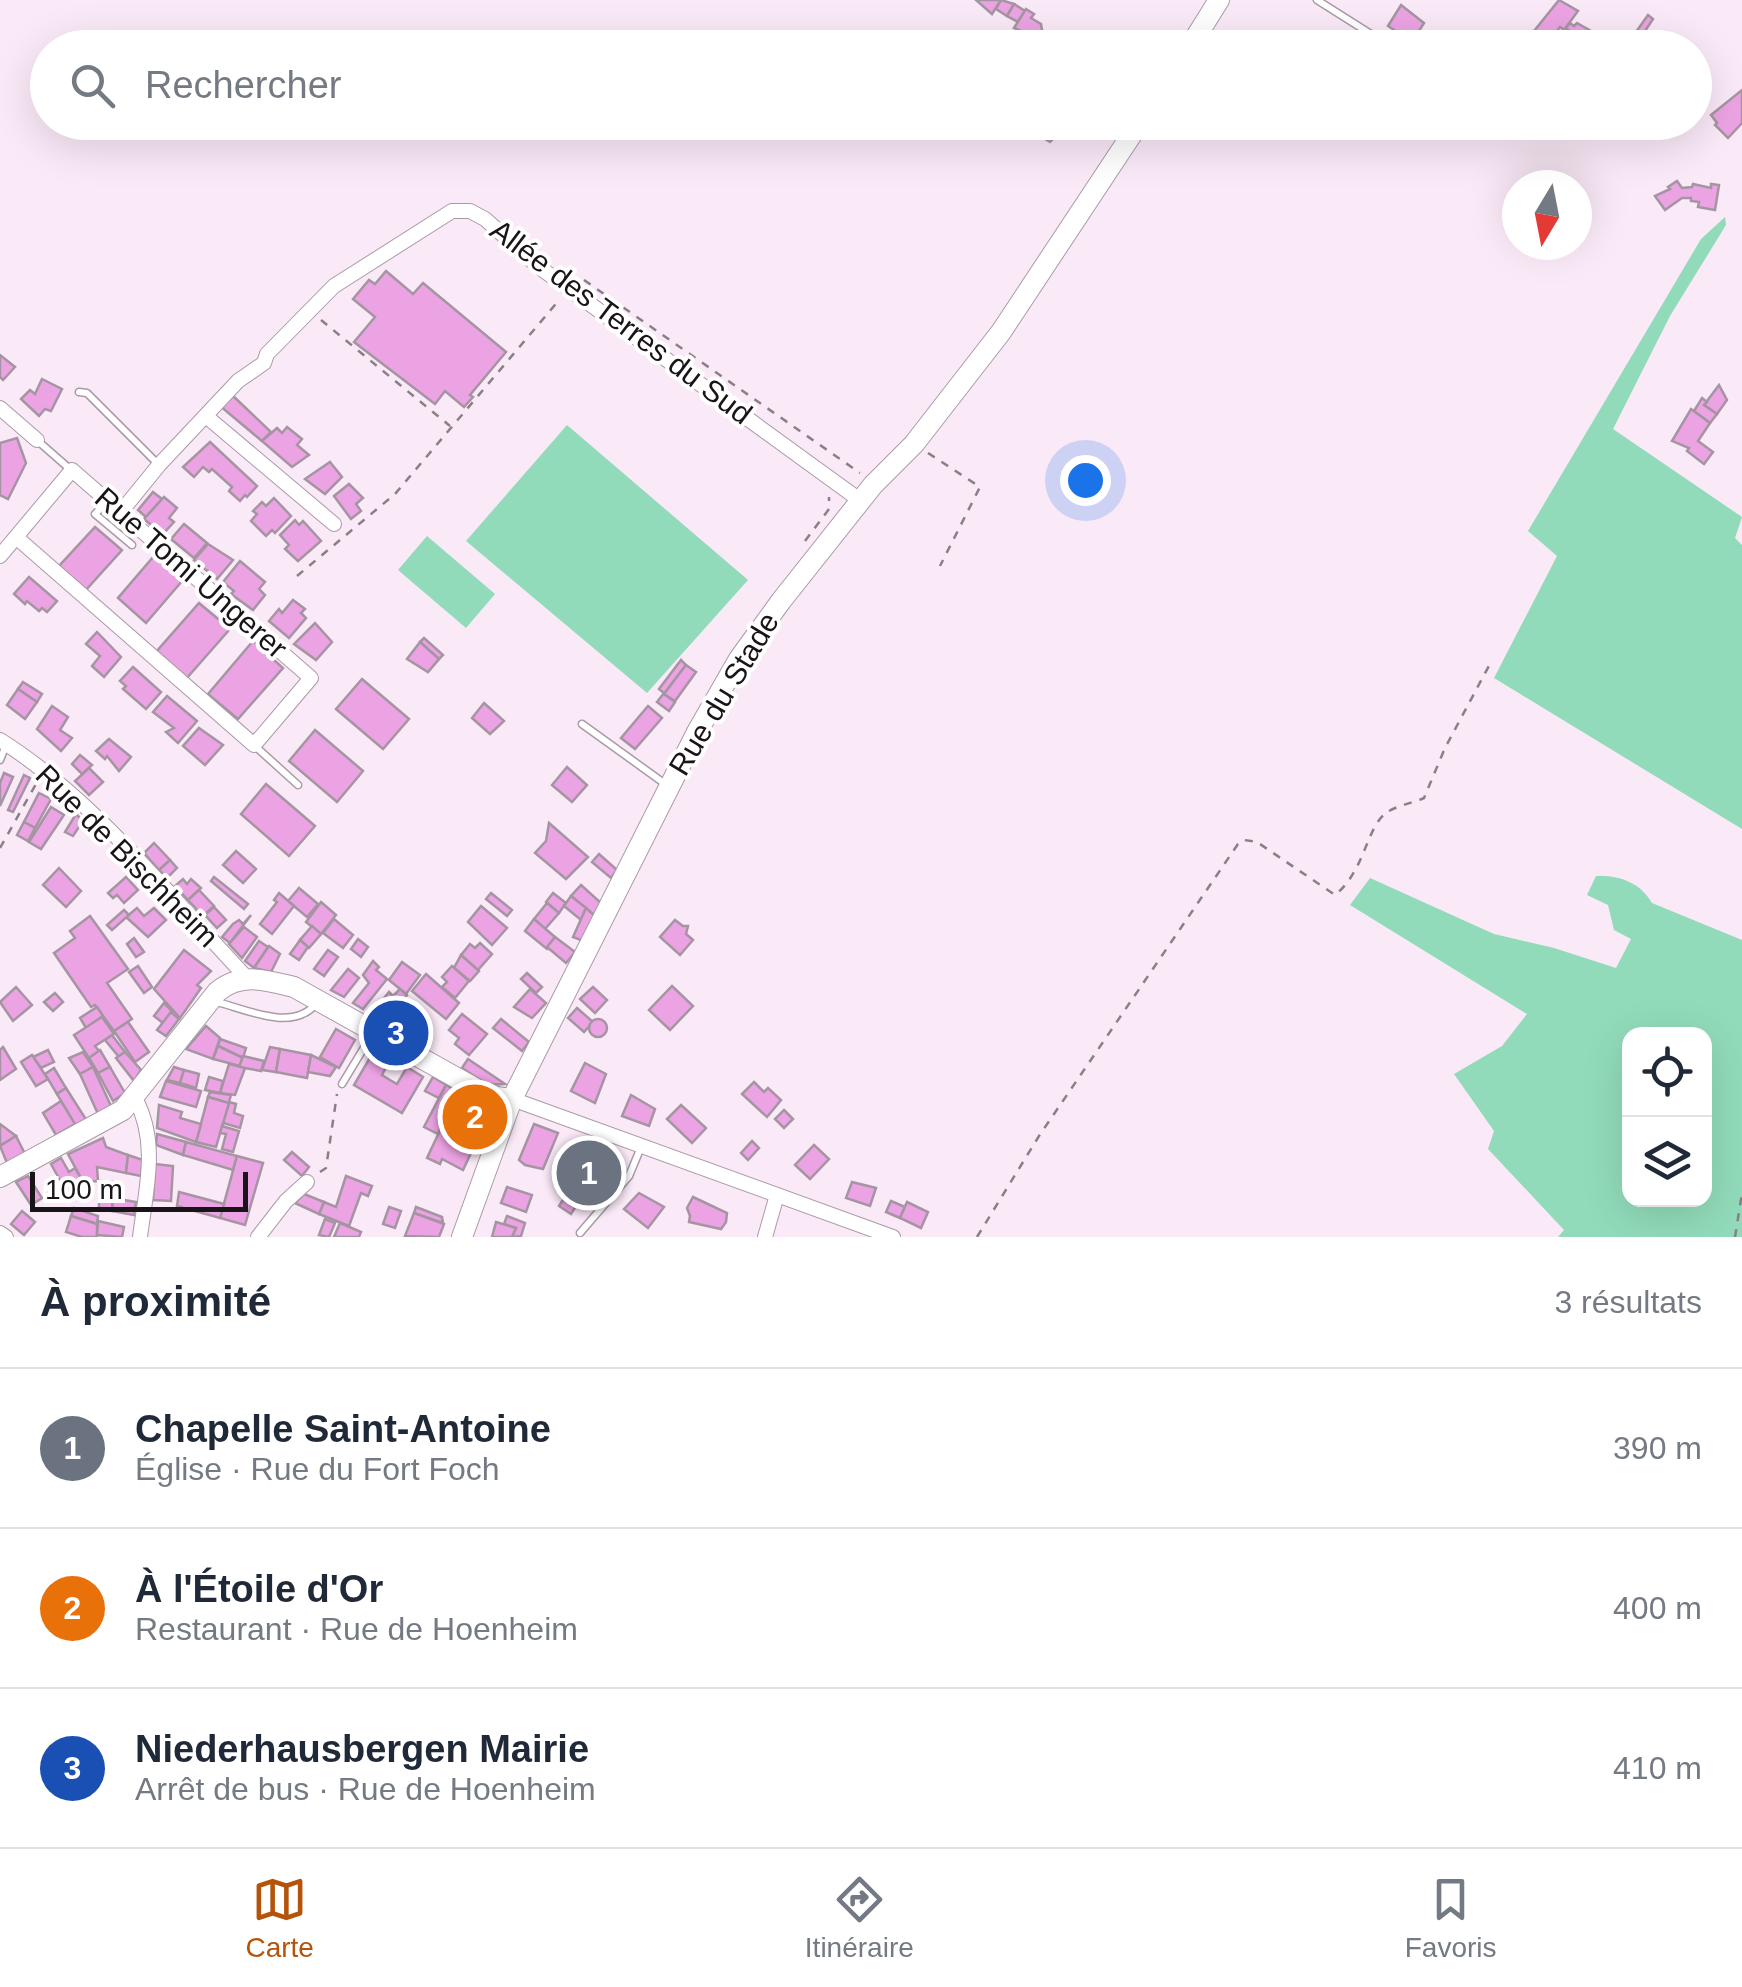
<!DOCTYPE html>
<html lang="fr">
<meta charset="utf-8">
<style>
body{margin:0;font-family:Helvetica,sans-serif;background:#f6f6f7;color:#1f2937}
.controls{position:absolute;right:30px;bottom:30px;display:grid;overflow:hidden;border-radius:20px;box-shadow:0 10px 40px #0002}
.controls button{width:90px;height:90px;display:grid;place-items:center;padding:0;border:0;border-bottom:2px solid #e0e1e3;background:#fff;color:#1f2937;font:50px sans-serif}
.compass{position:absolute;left:1502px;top:170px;width:90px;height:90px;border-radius:50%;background:#fff;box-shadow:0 10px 40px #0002;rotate:190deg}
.scale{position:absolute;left:30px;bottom:25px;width:218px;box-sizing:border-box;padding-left:10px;border:5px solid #191418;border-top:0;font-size:28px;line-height:35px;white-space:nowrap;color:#191418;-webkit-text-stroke:8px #fff;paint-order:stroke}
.you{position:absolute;left:1085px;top:480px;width:35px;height:35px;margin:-25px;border:8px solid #fff;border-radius:50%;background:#1a73e8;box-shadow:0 0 0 15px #1a73e833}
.badge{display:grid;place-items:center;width:65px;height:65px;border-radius:50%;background:#b45309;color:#fff;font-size:32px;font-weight:700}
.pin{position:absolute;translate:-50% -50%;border:5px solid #fff;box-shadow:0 2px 10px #0006}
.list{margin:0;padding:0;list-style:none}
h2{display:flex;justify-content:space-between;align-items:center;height:130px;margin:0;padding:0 40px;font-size:42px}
h2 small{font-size:32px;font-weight:400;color:#747a83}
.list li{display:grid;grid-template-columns:65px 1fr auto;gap:30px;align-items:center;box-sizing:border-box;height:160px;padding:0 40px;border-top:2px solid #e0e1e3}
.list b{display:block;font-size:38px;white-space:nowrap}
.list p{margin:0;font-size:32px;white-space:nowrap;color:#747a83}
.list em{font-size:32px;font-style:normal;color:#747a83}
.icon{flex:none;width:55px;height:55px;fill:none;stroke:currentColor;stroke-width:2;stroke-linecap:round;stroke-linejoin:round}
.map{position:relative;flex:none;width:1742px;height:1237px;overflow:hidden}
.search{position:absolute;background:#fff;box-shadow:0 10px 40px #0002;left:30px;right:30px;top:30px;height:110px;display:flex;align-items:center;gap:25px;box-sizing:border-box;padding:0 35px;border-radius:55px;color:#747a83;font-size:38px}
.sheet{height:610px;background:#fff}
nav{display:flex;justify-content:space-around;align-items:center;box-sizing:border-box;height:140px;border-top:2px solid #e0e1e3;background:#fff;font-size:28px;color:#747a83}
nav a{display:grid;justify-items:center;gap:5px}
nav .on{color:#b45309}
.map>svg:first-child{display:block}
.green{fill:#91dbba;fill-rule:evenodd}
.building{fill:#eca3e3;stroke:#a595a2;stroke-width:2.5}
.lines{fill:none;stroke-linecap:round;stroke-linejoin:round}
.lane-casing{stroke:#aa9aa7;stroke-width:9}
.street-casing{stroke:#aa9aa7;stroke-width:16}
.secondary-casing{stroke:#aa9aa7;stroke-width:22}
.path{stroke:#8a7f88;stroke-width:2.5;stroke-dasharray:8 8;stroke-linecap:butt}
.lane{stroke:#fff;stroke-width:6}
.street{stroke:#fff;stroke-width:14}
.secondary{stroke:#fff;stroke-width:20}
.labels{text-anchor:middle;stroke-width:8;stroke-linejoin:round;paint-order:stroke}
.street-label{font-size:30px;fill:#191418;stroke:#fff}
</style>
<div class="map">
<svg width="1742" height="1237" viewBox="0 0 1742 1237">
<rect width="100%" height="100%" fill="#fae9f7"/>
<g class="green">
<path d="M1725 217 1726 225 1670 316 1613 429 1742 517 1735 538 1742 545V829L1494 678 1557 556 1528 531 1701 239Z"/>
<path d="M567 425 748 580 647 693 466 541Z"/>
<path d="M427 536 495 594 466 628 398 570Z"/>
<path d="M1596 876C1619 875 1640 882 1652 903L1742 940V1237H1558L1564 1230 1488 1149 1494 1131 1454 1074 1502 1046 1527 1014 1350 905 1370 878 1494 934 1554 948 1616 968 1631 939 1614 930 1608 905 1587 895ZM1630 1034H1704V1200H1630Z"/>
</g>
<g class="building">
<path d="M976 0H1001L992 14Z"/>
<path d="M1001 0 1014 4 1007 16 996 9Z"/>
<path d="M1559 0 1578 11 1564 30 1560 27 1545 47 1530 36Z"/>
<path d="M1014 4 1025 11 1018 22 1007 16Z"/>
<path d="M1401 5 1424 23 1412 42 1388 26Z"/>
<path d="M1026 9 1034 14 1031 18 1041 24 1042 30 1037 38 1014 28Z"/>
<path d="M1648 15 1653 19 1637 43 1631 39Z"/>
<path d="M1570 23 1574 26 1577 23 1593 32 1582 46 1569 36 1572 33 1566 28Z"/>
<path d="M1742 90V123L1728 138 1715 125 1717 123 1711 115Z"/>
<path d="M1030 122H1062L1059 133 1050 142 1027 128Z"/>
<path d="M1677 181 1682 188 1692 187 1693 184 1711 188V184L1719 185 1715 210 1698 207 1699 202 1691 201V198H1682L1665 210 1655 196 1670 189 1668 187Z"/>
<path d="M386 271 413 294 423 283 506 352 470 395 473 397 464 407 445 391 435 404 354 342 375 317 353 299 369 280 375 284Z"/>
<path d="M0 355 15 367 3 380 0 377Z"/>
<path d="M42 379 62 389 51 411 45 409 39 416 21 399 30 390 35 394Z"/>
<path d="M1719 385 1727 400 1717 414 1704 405Z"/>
<path d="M231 394 271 432 262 441 220 406Z"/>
<path d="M1702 398 1707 402 1704 405 1717 414 1710 423 1694 411Z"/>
<path d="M1691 409 1710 423 1698 441 1713 452 1704 464 1687 451 1689 448 1672 441Z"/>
<path d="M287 427 302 439 297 445 309 455 292 467 262 441 277 428 282 433Z"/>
<path d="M17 438 26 463 8 499 0 495V443Z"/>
<path d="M210 442 257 486 247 497 245 495 240 501 229 491 232 487 212 469 209 472 203 467 194 477 183 467Z"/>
<path d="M330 462 342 477 325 494 305 479Z"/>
<path d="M349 484 363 498 356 504 361 511 351 519 334 496Z"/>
<path d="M153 492 162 499 146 517 138 510Z"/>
<path d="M164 497 177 508 169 518 174 522 162 535 144 519Z"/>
<path d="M274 498 291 516 275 533 272 530 266 536 251 521 257 514 253 511 262 502 266 506Z"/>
<path d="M295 520 299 525 303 521 321 541 298 561 285 549 289 545 280 535Z"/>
<path d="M184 524 207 543 194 558 171 539Z"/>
<path d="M95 527 122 550 85 591 59 566Z"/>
<path d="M208 544 233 560 217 579 194 560Z"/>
<path d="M154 556 183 580 146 623 118 598Z"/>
<path d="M240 561 265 582 259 589 265 595 253 610 231 594 234 591 223 582Z"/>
<path d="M29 577 57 601 47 612 42 608 39 611 27 601 25 604 14 594Z"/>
<path d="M293 600 305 609 301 613 306 618 289 638 269 621 279 609 282 613Z"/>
<path d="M199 603 230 629 186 679 156 652Z"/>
<path d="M315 623 332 642 316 660 294 644Z"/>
<path d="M97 632 121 657 104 677 92 666 100 656 86 644Z"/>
<path d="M424 638 443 655 439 659 420 642Z"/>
<path d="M253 641 283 668 238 719 208 694Z"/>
<path d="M420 642 439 659 428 672 407 659Z"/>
<path d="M681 660 686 665 664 694 675 702 669 711 657 702 664 693 659 689Z"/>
<path d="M686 665 696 672 675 701 664 694Z"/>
<path d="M133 667 161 692 146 709 123 689 126 686 120 681Z"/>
<path d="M362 679 409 719 383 749 336 709Z"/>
<path d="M23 682 42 694 37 702 18 689Z"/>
<path d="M18 689 37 702 25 719 7 705Z"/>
<path d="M167 696 197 721 178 743 166 732 174 728 153 712Z"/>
<path d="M484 703 504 721 490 734 472 718Z"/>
<path d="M52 706 68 717 60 730 72 738 61 751 37 729Z"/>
<path d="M648 706 662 718 635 749 621 738Z"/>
<path d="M199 728 223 745 205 765 183 746Z"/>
<path d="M315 730 363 771 337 802 289 761Z"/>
<path d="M109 739 131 757 119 771 107 756 105 759 96 751Z"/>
<path d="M80 755 92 765 82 774 72 764Z"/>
<path d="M567 767 587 785 572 802 552 785Z"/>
<path d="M89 768 103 782 89 795 75 781Z"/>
<path d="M4 773 13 777 0 806V783Z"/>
<path d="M24 775 30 778 13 812 8 810Z"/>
<path d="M266 784 315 826 289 856 241 814Z"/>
<path d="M39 793 51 799 35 828 24 822Z"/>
<path d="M51 807 64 815 41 849 29 842Z"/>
<path d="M76 814 83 821 73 836 65 832Z"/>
<path d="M24 822 35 828 28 841 17 835Z"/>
<path d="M549 823 588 857 566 879 535 853 546 841Z"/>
<path d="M154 843 170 860 159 870 144 853Z"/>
<path d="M236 851 256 869 243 883 223 865Z"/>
<path d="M599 854 617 870 611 878 592 862Z"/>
<path d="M170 860 177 868 167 878 159 870Z"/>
<path d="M59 868 81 891 66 907 43 885Z"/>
<path d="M126 877 138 890 124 903 117 895 113 898 108 893Z"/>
<path d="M214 877 248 904 244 909 211 881Z"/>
<path d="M183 879 187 884 191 879 201 888 188 900 175 886Z"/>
<path d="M581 885 601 903 595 916 571 896Z"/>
<path d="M299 888 318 904 307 917 288 901Z"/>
<path d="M199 890 214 906 203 916 188 900Z"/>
<path d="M279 893 294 906 272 934 260 924 277 902 274 900Z"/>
<path d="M491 893 512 910 507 916 486 899Z"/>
<path d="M553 893 566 903 559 913 546 902Z"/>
<path d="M571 896 586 908 581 920 564 906Z"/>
<path d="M321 902 336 915 321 934 306 922Z"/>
<path d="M547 903 559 913 545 929 534 919Z"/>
<path d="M481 906 507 928 492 945 468 922Z"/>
<path d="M214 907 226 920 217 928 205 915Z"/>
<path d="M137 908 144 916 154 908 166 920 148 937 126 917Z"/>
<path d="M586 908 595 916 583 941 573 937Z"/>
<path d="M124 910 129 915 112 930 107 925Z"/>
<path d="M251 915 230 943 222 937 233 924 239 920 243 924Z"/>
<path d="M90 916 128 969 107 983 132 1019 114 1031 95 1005 91 1007 54 953 75 938 70 931Z"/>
<path d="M334 919 353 935 343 948 323 933Z"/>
<path d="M534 919 555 937 547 949 525 931Z"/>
<path d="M675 920 683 926H688L686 934 693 940 680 955 660 937Z"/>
<path d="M312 926 321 934 309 948 300 940Z"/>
<path d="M244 927 257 937 242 958 229 944Z"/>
<path d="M555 937 575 952 566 963 547 947Z"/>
<path d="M134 938 144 952 136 957 127 944Z"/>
<path d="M358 939 368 947 361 957 351 949Z"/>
<path d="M300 940 308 947 299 960 290 954Z"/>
<path d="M259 941 268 947 254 968 245 961Z"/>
<path d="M480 943 492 954 478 970 461 955 470 944 475 948Z"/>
<path d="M269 946 280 954 271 972 254 968Z"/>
<path d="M184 950 211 971 197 985 201 988 180 1018 154 989Z"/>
<path d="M328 950 338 957 324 976 314 969Z"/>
<path d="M461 955 479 971 470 981 454 968Z"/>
<path d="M373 961 379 967 376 970 387 979 363 1009 353 1003 369 983 363 975Z"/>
<path d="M402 962 420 975 406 994 389 980Z"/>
<path d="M138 966 152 987 144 993 129 972Z"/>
<path d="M452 966 469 981 455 998 442 987 447 982 442 977Z"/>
<path d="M348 969 359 978 344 997 331 990Z"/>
<path d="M527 973 542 987 536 993 521 979Z"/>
<path d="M426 974 459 1003 446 1019 412 991Z"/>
<path d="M672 986 693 1006 670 1030 649 1010Z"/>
<path d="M16 987 32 1005 13 1021 0 1002Z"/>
<path d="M593 987 607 1000 595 1013 580 999Z"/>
<path d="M400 989 407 995 384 1021 372 1014 389 992 393 996Z"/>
<path d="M530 989 546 1003 532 1018 514 1007Z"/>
<path d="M55 993 63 1002 53 1011 44 1002Z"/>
<path d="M164 1003 172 1011 163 1023 154 1016Z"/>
<path d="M97 1007 103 1016 86 1028 80 1018Z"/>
<path d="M577 1008 593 1022 584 1032 568 1018Z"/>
<path d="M171 1012 179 1019 166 1036 157 1030Z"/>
<path d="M462 1014 487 1034 469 1055 455 1044 459 1038 449 1030Z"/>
<path d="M102 1017 114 1034 95 1046 99 1051 89 1058 74 1035Z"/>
<circle cx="598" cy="1028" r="9"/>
<path d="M501 1019 529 1042 522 1051 493 1028Z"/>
<path d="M128 1022 149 1052 135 1062 114 1031Z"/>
<path d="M206 1026 220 1038 213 1059 186 1049Z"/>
<path d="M336 1029 355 1040 339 1068 320 1057Z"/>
<path d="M112 1035 125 1052 119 1057 105 1040Z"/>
<path d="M220 1039 246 1048 243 1058 218 1046Z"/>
<path d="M218 1046 243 1058 240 1066 213 1059Z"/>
<path d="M3 1047 16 1069 0 1080V1050Z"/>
<path d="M270 1047 280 1049 276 1072 262 1070Z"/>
<path d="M280 1049 311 1055 307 1078 276 1072Z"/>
<path d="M375 1049 391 1058 382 1075 390 1080 397 1084 407 1067 423 1077 402 1113 354 1085Z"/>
<path d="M48 1050 54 1062 41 1068 33 1057Z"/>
<path d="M100 1050 110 1067 98 1073 89 1058Z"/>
<path d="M83 1052 93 1067 80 1074 69 1058Z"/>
<path d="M125 1052 141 1070 134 1081 116 1058Z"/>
<path d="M32 1055 48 1079 36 1086 21 1062Z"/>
<path d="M311 1055 336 1067 330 1076 308 1072Z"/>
<path d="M243 1056 264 1061 261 1071 239 1067Z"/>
<path d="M468 1059 505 1084 488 1085 462 1068Z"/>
<path d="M585 1063 606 1074 595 1103 571 1091Z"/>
<path d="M229 1064 245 1068 235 1095 220 1093Z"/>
<path d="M93 1067 111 1106 98 1114 80 1074Z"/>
<path d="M110 1067 125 1093 113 1101 98 1073Z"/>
<path d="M174 1067 184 1070 180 1083 167 1080Z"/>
<path d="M54 1068 66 1088 57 1094 45 1074Z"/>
<path d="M184 1070 199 1074 196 1088 180 1083Z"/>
<path d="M209 1077 223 1081 220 1093 205 1090Z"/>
<path d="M433 1077 446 1085 439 1098 425 1091Z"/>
<path d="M166 1081 201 1091 196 1107 160 1097Z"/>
<path d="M754 1082 764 1092 768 1088 781 1100 767 1117 742 1094Z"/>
<path d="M446 1085 457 1091 438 1134 424 1127Z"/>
<path d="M66 1088 87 1121 76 1127 57 1094Z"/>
<path d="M210 1092 231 1095 229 1102 236 1104 234 1113 243 1116 240 1128 223 1123 229 1103 208 1097Z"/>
<path d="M631 1095 655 1109 649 1126 622 1116Z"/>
<path d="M208 1097 229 1103 216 1147 196 1142Z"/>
<path d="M471 1099 490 1109 477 1136 457 1126Z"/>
<path d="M61 1101 75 1124 56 1135 43 1113Z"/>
<path d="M159 1105 182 1112 180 1118 201 1124 196 1142 157 1128Z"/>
<path d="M681 1105 706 1128 692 1143 667 1119Z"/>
<path d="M784 1110 793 1119 784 1128 775 1119Z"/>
<path d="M445 1120 478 1138 463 1170 442 1159 440 1164 427 1158Z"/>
<path d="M0 1124 16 1136 0 1146Z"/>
<path d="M534 1124 558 1133 543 1169 525 1165 519 1160Z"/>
<path d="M222 1126 239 1131 233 1152 222 1149 226 1134 220 1133Z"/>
<path d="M157 1134 186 1142 183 1155 156 1145Z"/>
<path d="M16 1136 25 1154 7 1163 0 1146Z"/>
<path d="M103 1138 106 1147 128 1155 126 1173 97 1167 98 1181 83 1182 68 1154Z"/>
<path d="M752 1141 759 1148 748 1160 741 1153Z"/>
<path d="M186 1142 237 1156 233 1170 183 1155Z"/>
<path d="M814 1145 829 1159 810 1179 795 1165Z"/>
<path d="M292 1152 309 1167 302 1176 284 1160Z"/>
<path d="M593 1153 605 1160 571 1214 559 1206Z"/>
<path d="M128 1155 143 1160 141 1176 126 1173Z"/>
<path d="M237 1156 263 1163 245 1225 220 1218Z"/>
<path d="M61 1158 69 1172 75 1168 83 1182 67 1193 51 1164Z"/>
<path d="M155 1164 173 1166 171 1201 153 1200Z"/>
<path d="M28 1176 42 1198 31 1205 16 1182Z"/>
<path d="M346 1176 372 1186 368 1196 361 1193 349 1226 319 1214 324 1202 336 1207Z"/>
<path d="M99 1181 114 1182 112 1211 99 1208Z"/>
<path d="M852 1182 876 1188 870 1206 846 1198Z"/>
<path d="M507 1187 532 1195 526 1212 501 1203Z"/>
<path d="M179 1192 224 1204 220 1218 177 1206Z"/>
<path d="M639 1193 664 1207 648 1228 624 1209Z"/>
<path d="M304 1194 324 1202 319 1214 295 1203Z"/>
<path d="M693 1197 727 1213 726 1222 721 1229 689 1222 690 1216 687 1208Z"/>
<path d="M113 1198 136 1202 134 1215 112 1211Z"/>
<path d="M891 1201 905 1207 900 1218 886 1212Z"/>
<path d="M907 1202 928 1212 921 1228 900 1218Z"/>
<path d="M389 1207 401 1211 395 1228 383 1224Z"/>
<path d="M416 1207 442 1217 443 1223 414 1213Z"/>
<path d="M74 1208 98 1216 97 1224 71 1216Z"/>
<path d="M22 1211 35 1222 24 1235 11 1224Z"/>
<path d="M414 1213 444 1224 439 1237 405 1236Z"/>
<path d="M71 1216 97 1224V1237H82L66 1232Z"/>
<path d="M507 1216 525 1223 521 1236 512 1237 516 1228 504 1224Z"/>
<path d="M325 1219 335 1223 329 1237 319 1235Z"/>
<path d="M98 1221 124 1227 122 1237 97 1235Z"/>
<path d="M496 1222 516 1228 512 1237H492Z"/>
<path d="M340 1223 361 1232 359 1237H334Z"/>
</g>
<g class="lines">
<defs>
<g id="lane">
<path d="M1317 0 1393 48"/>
<path d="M1514 122 1532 133"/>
<path d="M79 392 87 393 158 464"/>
<path d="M39 442 71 470"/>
<path d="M107 502 95 514 132 545"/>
<path d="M582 724 668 786"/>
<path d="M255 746 298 785"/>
<path d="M0 760 6 745"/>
<path d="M217 1002C248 1010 292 1032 316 1004"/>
<path d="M342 1084 371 1036"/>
<path d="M580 1233 629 1176 641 1147"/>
</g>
<g id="street">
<path d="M0 408 37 440"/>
<path d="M207 417 334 524"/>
<path d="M120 513 159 465 238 381 264 363 267 354 334 286 452 211H470L485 219 539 267 861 501"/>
<path d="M0 556 72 470 311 678 254 745 16 537"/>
<path d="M0 740C94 799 171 898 248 979"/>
<path d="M135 1098C159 1142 146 1189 140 1237"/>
<path d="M512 1099 893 1237"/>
<path d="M0 1233 6 1237"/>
<path d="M258 1237 286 1201 307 1182"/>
<path d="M765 1237 777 1195"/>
</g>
<g id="secondary">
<path d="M1189 48 1219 0"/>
<path d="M0 1177 123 1110 217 992C241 972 266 980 294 987L489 1096 512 1099"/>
<path d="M462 1237 512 1099 697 732 739 659 781 601 873 485 914 444 1001 332 1140 122"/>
</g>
</defs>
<use href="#lane" class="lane-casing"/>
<use href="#street" class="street-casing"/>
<use href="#secondary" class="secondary-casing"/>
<g class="path">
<path d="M584 280 860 473"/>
<path d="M321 320 450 426"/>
<path d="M928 453 980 487 940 566"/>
<path d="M805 541 829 509V497"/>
<path d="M297 576 395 494 560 299"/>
<path d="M0 848 36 784"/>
<path d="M320 1172 326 1168 337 1094"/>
<path d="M977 1237 1039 1136 1238 844 1244 840 1257 842 1335 895C1365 871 1366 828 1386 813 1395 806 1413 803 1424 798L1445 748 1491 662"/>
<path d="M1735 1237 1742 1193"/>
</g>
<use href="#lane" class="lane"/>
<use href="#street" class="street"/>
<use href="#secondary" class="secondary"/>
</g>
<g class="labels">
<g class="street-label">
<text transform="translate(621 322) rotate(37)" y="10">Allée des Terres du Sud</text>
<text transform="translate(191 573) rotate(41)" y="10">Rue Tomi Ungerer</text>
<text transform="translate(724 694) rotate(-59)" y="10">Rue du Stade</text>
<text transform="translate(127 856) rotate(45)" y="10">Rue de Bischheim</text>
</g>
</g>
</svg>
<div class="controls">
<button><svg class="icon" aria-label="locate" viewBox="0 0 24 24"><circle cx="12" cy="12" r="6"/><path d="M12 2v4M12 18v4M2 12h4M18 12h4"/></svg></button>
<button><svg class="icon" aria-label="layers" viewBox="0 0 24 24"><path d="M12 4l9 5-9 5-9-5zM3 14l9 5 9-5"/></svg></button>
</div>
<svg class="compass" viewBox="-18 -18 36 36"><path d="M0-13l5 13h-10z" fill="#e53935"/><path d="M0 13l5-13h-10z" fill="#747a83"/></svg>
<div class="scale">100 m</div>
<div class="you"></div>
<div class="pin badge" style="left:589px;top:1173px;background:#6b7280">1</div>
<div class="pin badge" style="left:475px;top:1117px;background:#e8710a">2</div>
<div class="pin badge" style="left:396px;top:1033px;background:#1a4fb4">3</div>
<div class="search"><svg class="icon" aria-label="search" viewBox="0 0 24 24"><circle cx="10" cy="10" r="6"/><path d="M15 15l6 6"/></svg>Rechercher</div>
</div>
<section class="sheet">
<h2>À proximité<small>3 résultats</small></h2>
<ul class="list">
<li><span class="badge" style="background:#6b7280">1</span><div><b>Chapelle Saint-Antoine</b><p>Église · Rue du Fort Foch</p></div><em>390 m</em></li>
<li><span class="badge" style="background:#e8710a">2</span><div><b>À l'Étoile d'Or</b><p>Restaurant · Rue de Hoenheim</p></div><em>400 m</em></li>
<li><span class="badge" style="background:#1a4fb4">3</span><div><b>Niederhausbergen Mairie</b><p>Arrêt de bus · Rue de Hoenheim</p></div><em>410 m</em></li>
</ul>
</section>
<nav>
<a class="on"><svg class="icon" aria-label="map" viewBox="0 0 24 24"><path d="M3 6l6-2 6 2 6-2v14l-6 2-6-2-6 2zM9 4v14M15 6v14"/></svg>Carte</a>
<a><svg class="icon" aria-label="directions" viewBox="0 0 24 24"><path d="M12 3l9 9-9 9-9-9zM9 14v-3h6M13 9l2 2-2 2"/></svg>Itinéraire</a>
<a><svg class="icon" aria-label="saved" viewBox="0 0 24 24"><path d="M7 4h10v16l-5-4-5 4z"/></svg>Favoris</a>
</nav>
